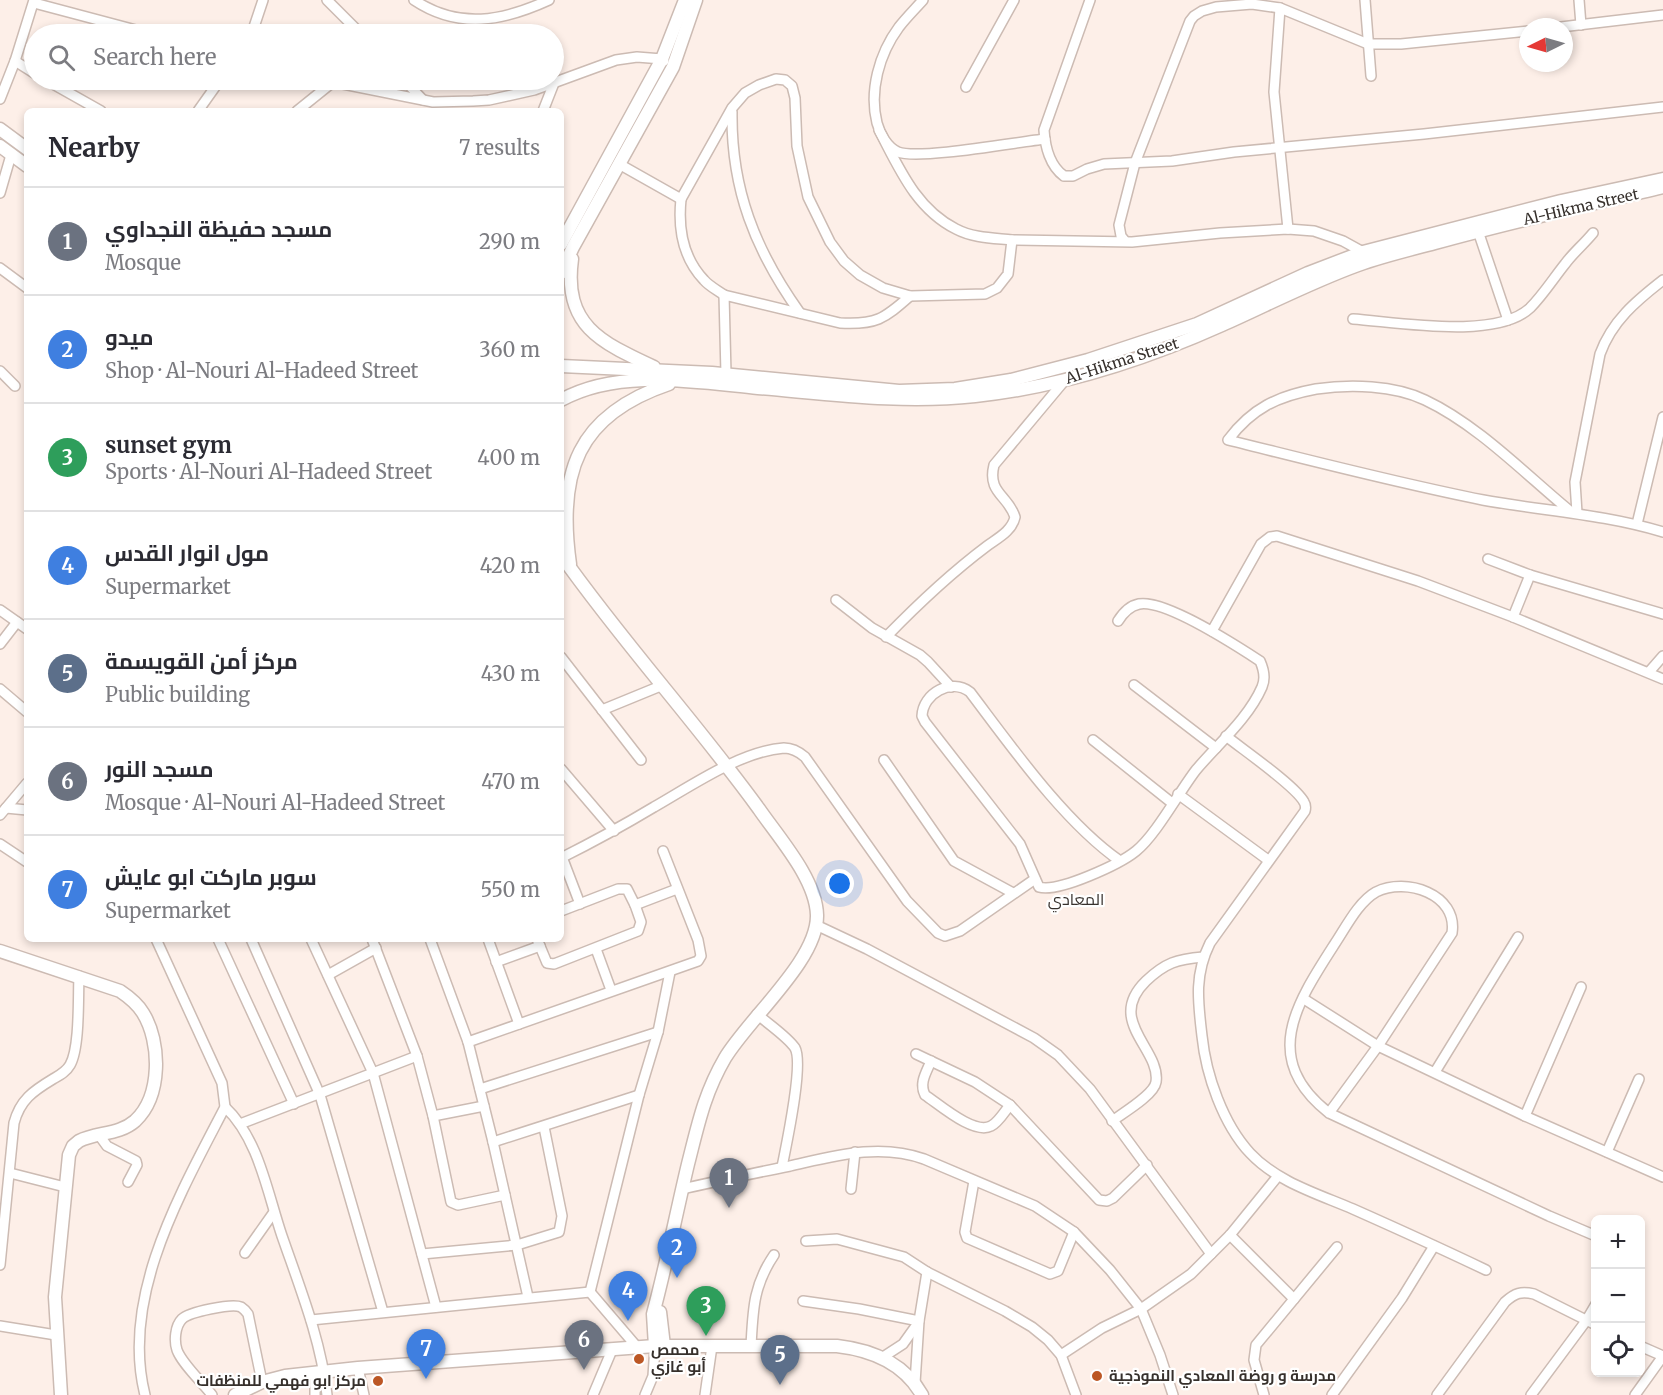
<!DOCTYPE html>
<meta charset="utf-8">
<style>
body{margin:0;font-family:Merriweather,Cairo,serif;background:#f7f7f7;color:#2b2b33}
.controls{position:absolute;right:18px;bottom:18px;display:grid;overflow:hidden;border-radius:9px;box-shadow:0 3px 9px #0003}
.controls button{width:54px;height:54px;display:grid;place-items:center;padding:0;border:0;border-bottom:2px solid #e1e1e2;background:#fff;color:#2b2b33;font:30px sans-serif}
.compass{position:absolute;left:1519px;top:18px;width:54px;height:54px;border-radius:50%;background:#fff;box-shadow:0 3px 9px #0003;rotate:265deg}
.you{position:absolute;left:840px;top:884px;width:21px;height:21px;margin:-15px;border:4px solid #fff;border-radius:50%;background:#1a73e8;box-shadow:0 0 0 9px #1a73e833}
.badge{display:grid;place-items:center;width:39px;height:39px;border-radius:50%;background:#111827;color:#fff;font-size:20px;font-weight:700}
.pin{position:absolute;translate:-50% -50px;filter:drop-shadow(0 2px 3px #0008)}
.pin::after{content:'';position:absolute;top:32px;width:21px;height:18px;background:inherit;clip-path:polygon(0 0,100% 0,50% 100%)}
.list{margin:0;padding:0;list-style:none}
h2{display:flex;justify-content:space-between;align-items:center;height:78px;margin:0;padding:0 24px;font-size:26px}
h2 small{font-size:20px;font-weight:400;color:#7c7c81}
.list li{display:grid;grid-template-columns:39px 1fr auto;gap:18px;align-items:center;box-sizing:border-box;height:108px;padding:0 24px;border-top:2px solid #e1e1e2}
.list b{display:block;font-size:22px;white-space:nowrap}
.list p{margin:0;font-size:20px;white-space:nowrap;color:#7c7c81}
.list em{font-size:20px;font-style:normal;color:#7c7c81}
.icon{flex:none;width:33px;height:33px;fill:none;stroke:currentColor;stroke-width:2;stroke-linecap:round;stroke-linejoin:round}
.map{position:relative;flex:none;width:1663px;height:1395px;overflow:hidden}
.search{position:absolute;background:#fff;box-shadow:0 3px 9px #0003;left:24px;top:24px;width:540px;height:66px;display:flex;align-items:center;gap:15px;box-sizing:border-box;padding:0 21px;border-radius:33px;color:#7c7c81;font-size:22px}
.panel{position:absolute;background:#fff;box-shadow:0 3px 9px #0003;left:24px;top:108px;width:540px;height:834px;border-radius:9px}
.map>svg:first-child{display:block}
.lines{fill:none;stroke-linecap:round;stroke-linejoin:round}
.street-casing{stroke:#ccbbb3;stroke-width:12}
.secondary-casing{stroke:#ccbbb3;stroke-width:15}
.street{stroke:#fff;stroke-width:9}
.secondary{stroke:#fff;stroke-width:12}
.poi-dot{fill:#bc5725;stroke:#fff;stroke-width:2}
.labels{text-anchor:middle;stroke-width:4.5;stroke-linejoin:round;paint-order:stroke}
.street-label{font-size:15px;fill:#36302c;stroke:#fff}
.poi-label{font-size:15px;font-weight:bold;fill:#36302c;stroke:#fff;text-anchor:start}
.neighbourhood-label{font-size:16px;fill:#36302c;stroke:#fff}
</style>
<div class="map">
<svg width="1663" height="1395" viewBox="0 0 1663 1395">
<rect width="100%" height="100%" fill="#fdefe8"/>
<g class="lines">
<defs>
<g id="street">
<path d="M327 0 361 34"/>
<path d="M414 0C459 30 503 21 549 0"/>
<path d="M923 0C915 9 906 18 899 27 879 54 869 91 877 123 880 134 887 147 898 152 919 160 1017 142 1045 139"/>
<path d="M1090 0 1044 130C1045 146 1050 166 1064 176H1073L1087 169 1104 164 1172 161 1234 152 1424 134 1663 107"/>
<path d="M1365 0 1371 76"/>
<path d="M1579 0 1581 25"/>
<path d="M34 3 151 34"/>
<path d="M1280 8 1274 92 1288 229"/>
<path d="M1561 27 1663 15"/>
<path d="M250 34 254 27 263 0"/>
<path d="M15 61 34 73"/>
<path d="M46 80 101 111"/>
<path d="M323 80 433 102 473 101 489 100 534 90 616 60 637 57 662 59 664 61"/>
<path d="M404 80 423 100"/>
<path d="M966 87 1014 0"/>
<path d="M0 99 15 61 34 0"/>
<path d="M198 111 220 80"/>
<path d="M297 111 333 82"/>
<path d="M543 111 554 83"/>
<path d="M732 112C731 189 755 250 800 313"/>
<path d="M619 164 681 199 732 108 745 93 759 85 776 79 785 80 792 86 795 98 797 146 808 197 830 242 844 261 860 275 883 288 910 296 985 294 997 288 1008 274 1012 240C993 238 973 238 956 229 916 209 899 168 879 130"/>
<path d="M0 193 11 155"/>
<path d="M681 199C678 228 683 258 704 280 709 286 717 290 724 295"/>
<path d="M1478 231 1508 320"/>
<path d="M1012 240 1132 242 1220 233 1288 229 1314 231 1343 241 1363 252"/>
<path d="M1125 241 1121 236 1119 225 1135 163 1190 21 1194 16 1202 11 1216 7 1252 4 1280 8 1368 44H1401L1528 31"/>
<path d="M0 268 27 288"/>
<path d="M1353 319C1397 322 1496 340 1530 308 1543 295 1553 279 1565 264 1573 253 1584 244 1593 233"/>
<path d="M0 371 15 386"/>
<path d="M726 374 724 295 840 323C876 325 884 319 910 296"/>
<path d="M1570 511C1525 474 1478 425 1425 400 1394 385 1350 384 1316 389 1278 396 1252 408 1228 440 1313 461 1397 483 1483 500 1543 511 1604 514 1663 532"/>
<path d="M1577 513 1575 482 1600 354C1612 321 1636 301 1663 280"/>
<path d="M1637 524 1663 417"/>
<path d="M1488 559 1530 575 1663 614"/>
<path d="M836 600 872 628 920 655 928 662 951 687"/>
<path d="M0 610 27 629"/>
<path d="M1513 617 1530 575"/>
<path d="M1118 621C1123 613 1129 606 1139 604 1165 599 1237 646 1260 661 1264 670 1266 678 1262 687 1248 719 1218 744 1196 770 1179 792 1156 835 1136 851 1120 864 1058 893 1039 887L1020 844 925 722 922 716C923 693 951 678 970 692 1011 746 1064 822 1120 861"/>
<path d="M1212 631 1261 544 1270 537 1277 536 1418 581 1513 617 1663 679"/>
<path d="M886 637C918 604 951 573 987 546 998 538 1012 531 1015 517 1008 495 987 493 994 465L1065 380"/>
<path d="M0 644 17 622"/>
<path d="M561 657 641 760"/>
<path d="M1649 672 1663 656"/>
<path d="M1134 685 1216 748"/>
<path d="M0 689 27 712"/>
<path d="M602 710 663 685"/>
<path d="M1226 736C1242 749 1296 786 1304 802 1306 805 1306 807 1305 811L1210 943C1194 975 1198 1002 1202 1036 1206 1075 1223 1124 1250 1153 1277 1182 1318 1194 1353 1209 1398 1229 1442 1249 1486 1270"/>
<path d="M1093 740 1172 803"/>
<path d="M884 760 954 861 1013 893"/>
<path d="M561 769 614 831"/>
<path d="M1178 794 1268 860"/>
<path d="M6 808 27 810"/>
<path d="M0 815 27 783"/>
<path d="M0 844 27 862"/>
<path d="M562 857 580 904"/>
<path d="M561 858C593 842 624 825 654 807 691 786 741 751 784 748 792 748 798 751 805 757L907 901 938 933 945 936 960 931 1035 879"/>
<path d="M561 911 618 889H627L635 905 677 889"/>
<path d="M816 925 867 949 1034 1038 1058 1055 1090 1089 1211 1254"/>
<path d="M218 939 294 1104"/>
<path d="M251 939 320 1095 383 1312"/>
<path d="M311 939 373 1073 436 1307"/>
<path d="M372 939 417 1056 433 1116 451 1202 458 1205 505 1195"/>
<path d="M430 939 468 1042 493 1142 528 1297"/>
<path d="M488 939 519 1024"/>
<path d="M537 939 547 963 554 964 638 931 641 922 635 905"/>
<path d="M596 949 611 990"/>
<path d="M496 962 540 946"/>
<path d="M328 975 376 948"/>
<path d="M1304 999 1378 1046 1525 1116 1663 1177"/>
<path d="M757 1014C767 1023 788 1037 795 1048 804 1064 786 1146 782 1167"/>
<path d="M468 1042 698 961 701 956 698 940 663 851"/>
<path d="M916 1054 975 1082 1010 1105 1099 1200 1107 1201 1113 1198 1147 1165"/>
<path d="M931 1061C926 1073 919 1083 925 1095 940 1105 974 1135 991 1126 998 1123 1005 1111 1010 1105"/>
<path d="M1435 1072 1518 937"/>
<path d="M480 1089 658 1032"/>
<path d="M225 1107C259 1139 267 1192 282 1236 300 1288 321 1340 327 1395"/>
<path d="M1329 1113 1378 1046 1452 933C1458 894 1406 877 1376 892 1358 902 1345 929 1334 945 1296 1004 1260 1059 1329 1113L1549 1216 1596 1236"/>
<path d="M433 1116 484 1106"/>
<path d="M1525 1116 1581 987"/>
<path d="M1112 1121C1123 1113 1154 1095 1156 1082 1161 1049 1105 1021 1146 981 1165 963 1177 959 1203 957"/>
<path d="M240 1124 417 1056"/>
<path d="M99 1135 107 1146 136 1161 137 1165 128 1182"/>
<path d="M493 1142 639 1095"/>
<path d="M1607 1152 1639 1079"/>
<path d="M10 1173 65 1187"/>
<path d="M974 1181 965 1232 967 1238 1050 1274 1058 1271 1074 1232"/>
<path d="M682 1189C718 1181 754 1173 790 1166 835 1156 879 1143 924 1159L1035 1206 1074 1232 1110 1270 1141 1309 1160 1355 1173 1395"/>
<path d="M851 1189 855 1152"/>
<path d="M1230 1235 1294 1299"/>
<path d="M806 1241 837 1239 904 1257 927 1272 1005 1311 1032 1327 1048 1340 1061 1355 1076 1395"/>
<path d="M245 1253 274 1212"/>
<path d="M422 1254 517 1245 559 1232 562 1216 544 1127"/>
<path d="M0 1265 14 1123C20 1100 33 1091 53 1079 60 1075 66 1072 70 1065 80 1048 78 997 79 976"/>
<path d="M590 1292 639 1095 658 1032 670 972"/>
<path d="M803 1301 859 1309 919 1321"/>
<path d="M311 1320 590 1292 637 1347"/>
<path d="M0 1326 56 1335"/>
<path d="M751 1346C753 1310 753 1286 774 1255"/>
<path d="M1640 1346 1663 1356"/>
<path d="M1061 1355 1102 1328 1141 1309 1191 1274 1230 1235 1278 1176"/>
<path d="M883 1357 903 1344 918 1323"/>
<path d="M358 1368 364 1395"/>
<path d="M315 1373V1395"/>
<path d="M915 1383 919 1321 927 1272"/>
<path d="M145 1395C120 1297 181 1192 225 1107L222 1083 156 939"/>
<path d="M212 1395C203 1383 182 1364 177 1350 174 1341 175 1326 182 1319 189 1312 232 1303 241 1307 244 1309 246 1311 248 1314L262 1382"/>
<path d="M593 1395 612 1350"/>
<path d="M645 1395 653 1376 655 1346"/>
<path d="M705 1395 712 1346"/>
<path d="M1264 1395 1254 1360 1256 1345 1337 1247"/>
<path d="M1332 1395 1402 1298 1434 1246"/>
<path d="M1437 1395 1505 1302C1515 1293 1521 1291 1534 1294L1596 1325"/>
<path d="M1531 1395 1586 1321 1596 1304"/>
<path d="M1635 1395 1663 1356"/>
</g>
<g id="secondary">
<path d="M0 129 27 149"/>
<path d="M0 146 27 166"/>
<path d="M561 244 662 59 685 0"/>
<path d="M572 259C563 325 600 342 654 367"/>
<path d="M561 273 573 247 673 67 696 0"/>
<path d="M561 366 712 373 899 391 955 389 1011 380 1088 360 1197 324 1308 273 1363 252 1561 201 1663 179"/>
<path d="M561 400C619 368 695 382 758 388 830 394 902 404 975 396 1060 387 1144 360 1222 325 1267 305 1311 282 1358 265 1383 256 1409 250 1435 243 1510 222 1587 205 1663 187"/>
<path d="M561 555C623 643 696 722 759 809 779 838 816 879 817 915 818 960 749 1018 725 1058 704 1094 698 1125 688 1164 676 1214 666 1266 653 1314L655 1346"/>
<path d="M570 564C557 473 577 415 669 384"/>
<path d="M0 951 120 991C129 997 137 1003 143 1013 161 1042 162 1096 135 1121 119 1135 97 1132 79 1141L73 1146 69 1155 55 1297 61 1395"/>
<path d="M660 1312 664 1346"/>
<path d="M235 1395 262 1382 285 1376 358 1368 655 1346H837C872 1350 904 1363 922 1395"/>
</g>
</defs>
<use href="#street" class="street-casing"/>
<use href="#secondary" class="secondary-casing"/>
<use href="#street" class="street"/>
<use href="#secondary" class="secondary"/>
</g>
<g class="poi-dot">
<circle cx="639" cy="1359" r="6"/>
<circle cx="1097" cy="1376" r="6"/>
<circle cx="378" cy="1381" r="6"/>
</g>
<g class="labels">
<g class="street-label">
<text transform="translate(1581 207) rotate(-13)" y="5">Al-Hikma Street</text>
<text transform="translate(1122 361) rotate(-18)" y="5">Al-Hikma Street</text>
</g>
<g class="poi-label">
<text x="651" y="1355">محمص<tspan x="651" dy="17">أبو غازي</tspan></text>
<text x="1109" y="1381">مدرسة و روضة المعادي النموذجية</text>
<text x="366" y="1386" text-anchor="end">مركز ابو فهمي للمنظفات</text>
</g>
<g class="neighbourhood-label">
<text x="1076" y="905">المعادي</text>
</g>
</g>
</svg>
<div class="controls">
<button>+</button>
<button>−</button>
<button><svg class="icon" aria-label="locate" viewBox="0 0 24 24"><circle cx="12" cy="12" r="6"/><path d="M12 2v4M12 18v4M2 12h4M18 12h4"/></svg></button>
</div>
<svg class="compass" viewBox="-18 -18 36 36"><path d="M0-13l5 13h-10z" fill="#e53935"/><path d="M0 13l5-13h-10z" fill="#7c7c81"/></svg>
<div class="you"></div>
<div class="pin badge" style="left:729px;top:1208px;background:#6b7280">1</div>
<div class="pin badge" style="left:677px;top:1278px;background:#3f7fe0">2</div>
<div class="pin badge" style="left:706px;top:1336px;background:#2e9e5b">3</div>
<div class="pin badge" style="left:628px;top:1321px;background:#3f7fe0">4</div>
<div class="pin badge" style="left:780px;top:1385px;background:#5c6f8a">5</div>
<div class="pin badge" style="left:584px;top:1370px;background:#6b7280">6</div>
<div class="pin badge" style="left:426px;top:1379px;background:#3f7fe0">7</div>
<div class="search"><svg class="icon" aria-label="search" viewBox="0 0 24 24"><circle cx="10" cy="10" r="6"/><path d="M15 15l6 6"/></svg>Search here</div>
<section class="panel">
<h2>Nearby<small>7 results</small></h2>
<ul class="list">
<li><span class="badge" style="background:#6b7280">1</span><div><b>مسجد حفيظة النجداوي</b><p>Mosque</p></div><em>290 m</em></li>
<li><span class="badge" style="background:#3f7fe0">2</span><div><b>ميدو</b><p>Shop · Al-Nouri Al-Hadeed Street</p></div><em>360 m</em></li>
<li><span class="badge" style="background:#2e9e5b">3</span><div><b>sunset gym</b><p>Sports · Al-Nouri Al-Hadeed Street</p></div><em>400 m</em></li>
<li><span class="badge" style="background:#3f7fe0">4</span><div><b>مول انوار القدس</b><p>Supermarket</p></div><em>420 m</em></li>
<li><span class="badge" style="background:#5c6f8a">5</span><div><b>مركز أمن القويسمة</b><p>Public building</p></div><em>430 m</em></li>
<li><span class="badge" style="background:#6b7280">6</span><div><b>مسجد النور</b><p>Mosque · Al-Nouri Al-Hadeed Street</p></div><em>470 m</em></li>
<li><span class="badge" style="background:#3f7fe0">7</span><div><b>سوبر ماركت ابو عايش</b><p>Supermarket</p></div><em>550 m</em></li>
</ul>
</section>
</div>
